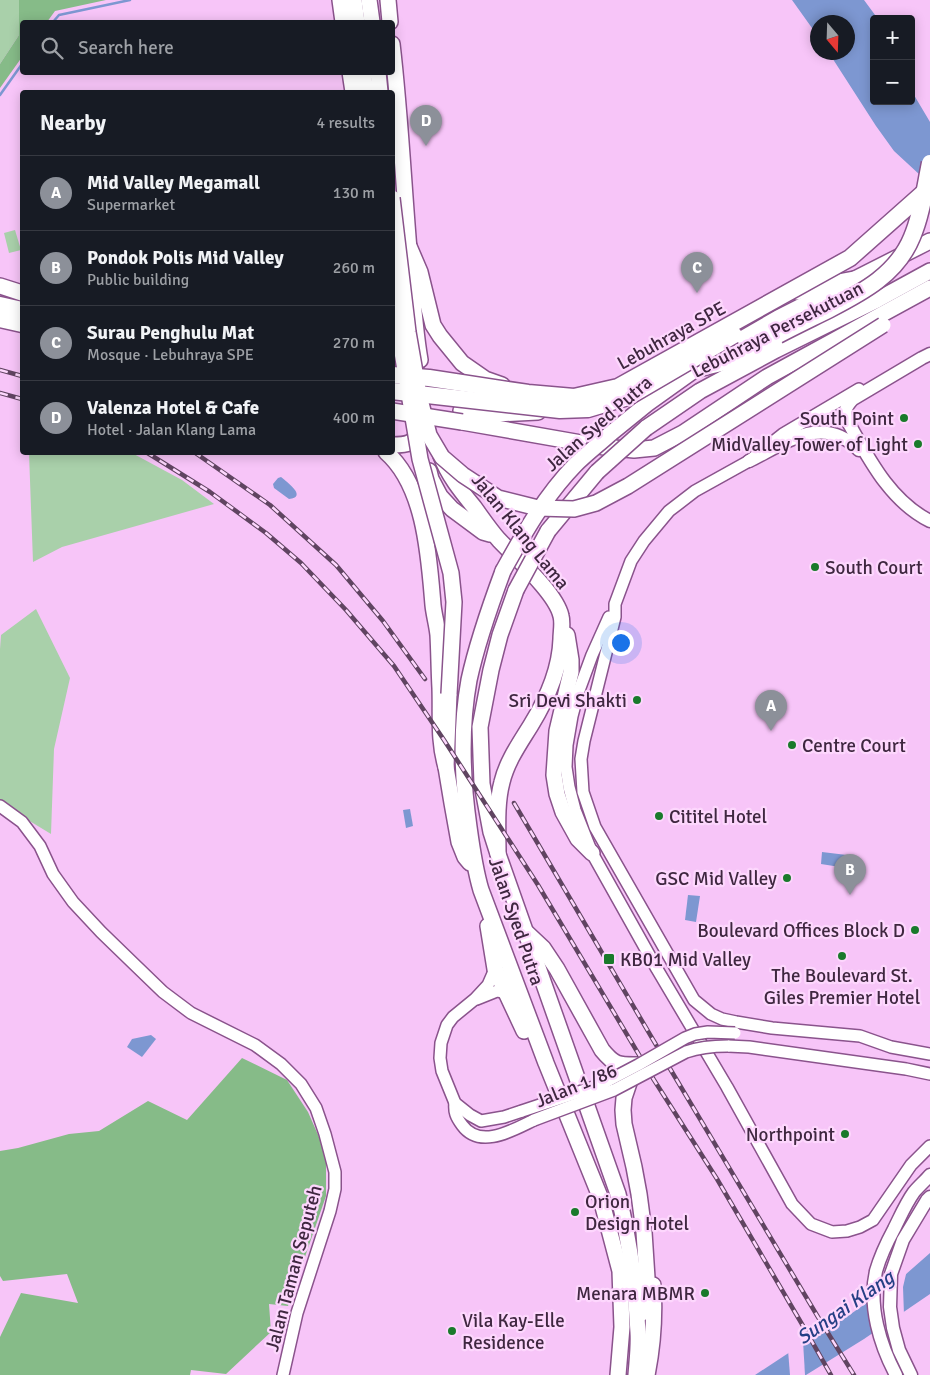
<!DOCTYPE html>
<meta charset="utf-8">
<style>
body{margin:0;font-family:Signika,sans-serif;background:#20242c;color:#f1f3f6}
.controls{position:absolute;right:15px;top:15px;display:grid;overflow:hidden;border-radius:5px;box-shadow:0 2px 12px #0003}
.controls button{width:45px;height:45px;display:grid;place-items:center;padding:0;border:0;border-bottom:1px solid #363941;background:#171b24;color:#f1f3f6;font:25px sans-serif}
.compass{position:absolute;left:810px;top:15px;width:45px;height:45px;border-radius:50%;background:#171b24;box-shadow:0 2px 12px #0003;rotate:161deg}
.you{position:absolute;left:620px;top:642px;width:18px;height:18px;margin:-12px;border:4px solid #fff;border-radius:50%;background:#1a73e8;box-shadow:0 0 0 8px #1a73e833}
.badge{display:grid;place-items:center;width:32px;height:32px;border-radius:50%;background:#8c9099;color:#fff;font-size:16px;font-weight:700}
.pin{position:absolute;translate:-50% -41px;filter:drop-shadow(0 1px 2px #0008)}
.pin::after{content:'';position:absolute;top:26px;width:18px;height:15px;background:inherit;clip-path:polygon(0 0,100% 0,50% 100%)}
.list{margin:0;padding:0;list-style:none}
h2{display:flex;justify-content:space-between;align-items:center;height:65px;margin:0;padding:0 20px;font-size:21px}
h2 small{font-size:16px;font-weight:400;color:#9ea1a6}
.list li{display:grid;grid-template-columns:32px 1fr auto;gap:15px;align-items:center;box-sizing:border-box;height:75px;padding:0 20px;border-top:1px solid #363941}
.list b{display:block;font-size:19px;white-space:nowrap}
.list p{margin:0;font-size:16px;white-space:nowrap;color:#9ea1a6}
.list em{font-size:16px;font-style:normal;color:#9ea1a6}
.icon{flex:none;width:28px;height:28px;fill:none;stroke:currentColor;stroke-width:2;stroke-linecap:round;stroke-linejoin:round}
.map{position:relative;flex:none;width:930px;height:1375px;overflow:hidden}
.search{position:absolute;background:#171b24;box-shadow:0 2px 12px #0003;left:20px;top:20px;width:375px;height:55px;display:flex;align-items:center;gap:12px;box-sizing:border-box;padding:0 18px;border-radius:5px;color:#9ea1a6;font-size:19px}
.panel{position:absolute;background:#171b24;box-shadow:0 2px 12px #0003;left:20px;top:90px;width:375px;height:365px;border-radius:5px}
.map>svg:first-child{display:block}
.green{fill:#a9d0aa}
.forest{fill:#86bb88}
.water{fill:#7d97d1}
.pier{fill:#f7c5f8}
.lines{fill:none;stroke-linecap:round;stroke-linejoin:round}
.stream{stroke:#7d97d1;stroke-width:2.5}
.tertiary-casing{stroke:#8a538c;stroke-width:14}
.secondary-casing{stroke:#8a538c;stroke-width:15}
.primary-casing{stroke:#8a538c;stroke-width:18}
.trunk-casing{stroke:#8a538c;stroke-width:18}
.motorway-casing{stroke:#8a538c;stroke-width:19}
.tertiary{stroke:#fff;stroke-width:11}
.secondary{stroke:#fff;stroke-width:12}
.primary{stroke:#fff;stroke-width:15}
.trunk{stroke:#fff;stroke-width:15}
.motorway{stroke:#fff;stroke-width:16}
.rail-casing{stroke:#604461;stroke-width:4.5}
.rail{stroke:#fdd7fd;stroke-width:2.5;stroke-dasharray:8;stroke-linecap:butt}
.tertiary-bridge-casing{stroke:#8a538c;stroke-width:14;stroke-linecap:butt}
.primary-bridge-casing{stroke:#8a538c;stroke-width:18;stroke-linecap:butt}
.trunk-bridge-casing{stroke:#8a538c;stroke-width:18;stroke-linecap:butt}
.motorway-bridge-casing{stroke:#8a538c;stroke-width:19;stroke-linecap:butt}
.tertiary-bridge{stroke:#fff;stroke-width:11}
.primary-bridge{stroke:#fff;stroke-width:15}
.trunk-bridge{stroke:#fff;stroke-width:15}
.motorway-bridge{stroke:#fff;stroke-width:16}
.poi-dot{fill:#197a2b;stroke:#fdd7fd;stroke-width:2}
.labels{text-anchor:middle;stroke-width:4.5;stroke-linejoin:round;paint-order:stroke}
.street-label{font-size:19px;fill:#3f2740;stroke:#fdd7fd}
.poi-label{font-size:19px;fill:#3f2740;stroke:#fdd7fd;text-anchor:end}
.water-label{font-size:20px;font-style:italic;fill:#253f85;stroke:#fdd7fd}
</style>
<div class="map">
<svg width="930" height="1375" viewBox="0 0 930 1375">
<rect width="100%" height="100%" fill="#f7c5f8"/>
<g class="green">
<path d="M0 0H19V35L0 64Z"/>
<path d="M15 230 21 250 9 253 4 233Z"/>
<path d="M29 453H132L182 480 214 504 62 547 33 562Z"/>
<path d="M36 609 70 678 54 749 51 834 0 803V649L1 635Z"/>
</g>
<g class="forest">
<path d="M19 0H106L55 11 47 22H22V57L0 88V64L19 35Z"/>
<path d="M242 1058 287 1080 308 1112 326 1153V1196L288 1306 269 1304 271 1332 226 1374 191 1370 190 1375H0V1337L21 1293 78 1303 67 1274 3 1281 0 1276V1151L18 1148 69 1134 99 1131 148 1101 187 1120Z"/>
</g>
<g class="water">
<path d="M792 0H864L878 19H874V101H911V89L914 95 930 122V190L920 175 894 151 876 126 829 53 848 52V22H818L817 35Z"/>
<path d="M281 477C287 482 308 497 289 499L274 488 273 484 278 478Z"/>
<path d="M410 809 413 826 406 828 403 810Z"/>
<path d="M822 852 855 856 854 868 844 867 843 870 840 869V867L821 864Z"/>
<path d="M688 895 700 896 696 922 685 920Z"/>
<path d="M151 1035 156 1039 142 1057 127 1047 132 1039Z"/>
<path d="M930 1253V1294L864 1339 806 1375H755L787 1354 842 1320 897 1282Z"/>
</g>
<g class="pier">
<path d="M907 1270 903 1287 904 1315 877 1333 872 1297 895 1280Z"/>
<path d="M803 1341 805 1375H790L788 1350Z"/>
</g>
<g class="lines">
<g class="stream">
<path d="M53 22 59 15 130 0"/>
<path d="M0 95 22 64"/>
</g>
<defs>
<g id="tertiary">
<path d="M859 389 783 434 749 461 695 491 669 511 644 541 631 561 615 604V617L584 741 581 759 583 792 595 827 694 1000 711 1014 722 1019 736 1022 772 1028 860 1036 891 1047 930 1054"/>
<path d="M609 617 592 655 578 693 572 716 567 745 566 767 569 787 575 810 592 853 657 969 727 1087 792 1204 811 1224 832 1232 847 1231 860 1227 873 1220 911 1165 930 1146"/>
<path d="M0 806 22 822 40 846 53 874 73 902 101 932 134 964 163 992 191 1013 255 1045 281 1064 301 1084 316 1108 325 1134 335 1172V1189L330 1211 297 1313 283 1375"/>
<path d="M495 969 488 985 475 999 453 1017 447 1025 441 1043 440 1058 442 1071 455 1103 470 1115 481 1121 504 1117 522 1111"/>
<path d="M477 999 497 991 506 993"/>
<path d="M728 1046 749 1047 906 1069 930 1074"/>
<path d="M455 1103C454 1112 456 1117 462 1125 480 1150 513 1130 534 1120"/>
</g>
<g id="secondary">
<path d="M930 354 922 358 853 399C846 406 843 412 848 422 869 459 890 501 930 521"/>
<path d="M749 461C786 443 823 413 859 450"/>
<path d="M896 1375C880 1345 868 1306 876 1271 880 1257 887 1242 894 1229 900 1217 906 1203 914 1192 919 1186 925 1181 930 1175"/>
<path d="M911 1375 899 1350 893 1328 890 1307 891 1274 903 1240 927 1200 930 1197"/>
</g>
<g id="primary">
<path d="M354 0 357 22"/>
<path d="M388 0 390 22"/>
<path d="M392 44C401 120 404 197 411 273 413 302 415 331 420 360"/>
<path d="M363 72 366 92"/>
<path d="M610 434 647 404 696 369"/>
<path d="M441 456C448 475 461 491 474 507 482 518 490 530 499 540 516 558 556 593 561 616 563 623 561 632 561 639 560 670 547 699 531 725 520 743 507 761 502 782 496 804 498 831 498 854"/>
<path d="M429 471 431 479 440 496 452 509 483 532 490 534"/>
<path d="M548 531 597 472"/>
<path d="M503 571C490 606 477 643 469 680 460 729 462 778 469 827 472 849 475 870 481 890L546 1063 601 1199 620 1271 622 1327 618 1375"/>
<path d="M516 590 500 635 491 670 480 727 482 784 491 832 498 854 618 1194C629 1239 636 1286 638 1332 639 1346 637 1361 636 1375"/>
<path d="M567 635 571 660V672L557 731 554 775 557 794 563 812 578 839 592 853"/>
<path d="M449 694 446 767 452 803 459 842 465 857 470 863"/>
<path d="M488 926 495 969 524 1031"/>
<path d="M527 933 543 948 557 969 602 1050C615 1066 619 1065 638 1065"/>
<path d="M629 1083 624 1098 623 1110 624 1124 634 1167 639 1194 644 1232 647 1278 642 1313"/>
<path d="M647 1375C653 1345 655 1316 653 1285"/>
</g>
<g id="trunk">
<path d="M340 0 343 22"/>
<path d="M369 0 372 22"/>
<path d="M350 72 353 92"/>
<path d="M378 72 380 92"/>
<path d="M408 244 420 272 433 325 440 336 462 363 485 379 502 385"/>
<path d="M0 286 22 293"/>
<path d="M797 292 811 287 854 279"/>
<path d="M697 368 740 340 778 318 930 241"/>
<path d="M461 411 496 414 538 412"/>
<path d="M462 422 604 447 634 450 654 448 683 433 767 377 930 288"/>
<path d="M646 428 700 391 776 350 877 300 930 271"/>
<path d="M392 445C408 445 414 444 419 429"/>
<path d="M386 452C425 486 429 557 433 605 434 615 437 625 438 635 439 653 439 671 440 688 441 716 438 740 446 767"/>
</g>
<g id="motorway">
<path d="M0 305 22 310"/>
<path d="M0 319 22 324"/>
<path d="M696 369 721 363 778 335"/>
</g>
</defs>
<use href="#tertiary" class="tertiary-casing"/>
<use href="#secondary" class="secondary-casing"/>
<use href="#primary" class="primary-casing"/>
<use href="#trunk" class="trunk-casing"/>
<use href="#motorway" class="motorway-casing"/>
<use href="#tertiary" class="tertiary"/>
<use href="#secondary" class="secondary"/>
<use href="#primary" class="primary"/>
<use href="#trunk" class="trunk"/>
<use href="#motorway" class="motorway"/>
<defs>
<g id="rail">
<path d="M0 370 22 376"/>
<path d="M0 393 22 399"/>
<path d="M146 452 210 492 266 533 301 563 346 610 394 666 444 740 538 885 654 1080 717 1179 806 1331 831 1375"/>
<path d="M194 452 270 505 336 565 383 621 425 679"/>
<path d="M514 803 672 1072 818 1317 854 1375"/>
</g>
</defs>
<use href="#rail" class="rail-casing"/>
<use href="#rail" class="rail"/>
<defs>
<g id="tertiary-bridge">
<path d="M522 1111 600 1085 638 1065 685 1038 695 1034 708 1032 735 1033"/>
<path d="M534 1120 614 1090 686 1052C700 1047 713 1046 728 1046"/>
</g>
<g id="primary-bridge">
<path d="M392 293 420 459 451 573 454 602 449 694"/>
<path d="M597 472 646 428"/>
<path d="M503 571C524 533 545 496 575 465 586 454 599 444 610 434"/>
<path d="M516 590 548 531"/>
</g>
<g id="trunk-bridge">
<path d="M392 198 408 332 419 395 429 435 442 457 463 475 498 498 538 508 574 509 596 503 628 486 883 325"/>
<path d="M392 411 462 422"/>
</g>
<g id="motorway-bridge">
<path d="M778 335C795 326 812 318 830 309 863 292 897 274 912 237 922 214 925 187 930 163"/>
<path d="M392 375 429 378 528 393 574 397 618 387 850 258 930 187"/>
<path d="M392 391 560 410 588 409 628 397 734 335"/>
</g>
</defs>
<use href="#tertiary-bridge" class="tertiary-bridge-casing"/>
<use href="#primary-bridge" class="primary-bridge-casing"/>
<use href="#trunk-bridge" class="trunk-bridge-casing"/>
<use href="#motorway-bridge" class="motorway-bridge-casing"/>
<use href="#tertiary-bridge" class="tertiary-bridge"/>
<use href="#primary-bridge" class="primary-bridge"/>
<use href="#trunk-bridge" class="trunk-bridge"/>
<use href="#motorway-bridge" class="motorway-bridge"/>
</g>
<g class="poi-dot">
<circle cx="904" cy="418" r="5"/>
<circle cx="918" cy="444" r="5"/>
<circle cx="815" cy="567" r="5"/>
<circle cx="637" cy="700" r="5"/>
<circle cx="792" cy="745" r="5"/>
<circle cx="659" cy="816" r="5"/>
<circle cx="787" cy="878" r="5"/>
<circle cx="915" cy="930" r="5"/>
<circle cx="842" cy="956" r="5"/>
<rect x="603" y="953" width="12" height="12" rx="2.5"/>
<circle cx="845" cy="1134" r="5"/>
<circle cx="575" cy="1212" r="5"/>
<circle cx="705" cy="1293" r="5"/>
<circle cx="452" cy="1331" r="5"/>
</g>
<g class="labels">
<g class="street-label">
<text transform="translate(777 329) rotate(-27)" y="7">Lebuhraya Persekutuan</text>
<text transform="translate(671 335) rotate(-29)" y="7">Lebuhraya SPE</text>
<text transform="translate(598 423) rotate(-41)" y="7">Jalan Syed Putra</text>
<text transform="translate(521 531) rotate(51)" y="7">Jalan Klang Lama</text>
<text transform="translate(517 921) rotate(71)" y="7">Jalan Syed Putra</text>
<text transform="translate(576 1085) rotate(-22)" y="7">Jalan 1/86</text>
<text transform="translate(293 1268) rotate(-75)" y="7">Jalan Taman Seputeh</text>
</g>
<g class="poi-label">
<text x="894" y="425">South Point</text>
<text x="908" y="451">MidValley Tower of Light</text>
<text x="825" y="574" text-anchor="start">South Court</text>
<text x="627" y="707">Sri Devi Shakti</text>
<text x="802" y="752" text-anchor="start">Centre Court</text>
<text x="669" y="823" text-anchor="start">Cititel Hotel</text>
<text x="777" y="885">GSC Mid Valley</text>
<text x="905" y="937">Boulevard Offices Block D</text>
<text x="620" y="966" text-anchor="start">KB01 Mid Valley</text>
<text x="842" y="982" text-anchor="middle">The Boulevard St.<tspan x="842" dy="22">Giles Premier Hotel</tspan></text>
<text x="835" y="1141">Northpoint</text>
<text x="585" y="1208" text-anchor="start">Orion<tspan x="585" dy="22">Design Hotel</tspan></text>
<text x="695" y="1300">Menara MBMR</text>
<text x="462" y="1327" text-anchor="start">Vila Kay-Elle<tspan x="462" dy="22">Residence</tspan></text>
</g>
<g class="water-label">
<text transform="translate(845 1307) rotate(-35)" y="7">Sungai Klang</text>
</g>
</g>
</svg>
<div class="controls">
<button>+</button>
<button>−</button>
</div>
<svg class="compass" viewBox="-18 -18 36 36"><path d="M0-13l5 13h-10z" fill="#e53935"/><path d="M0 13l5-13h-10z" fill="#9ea1a6"/></svg>
<div class="you"></div>
<div class="pin badge" style="left:771px;top:731px">A</div>
<div class="pin badge" style="left:850px;top:895px">B</div>
<div class="pin badge" style="left:697px;top:293px">C</div>
<div class="pin badge" style="left:426px;top:146px">D</div>
<div class="search"><svg class="icon" aria-label="search" viewBox="0 0 24 24"><circle cx="10" cy="10" r="6"/><path d="M15 15l6 6"/></svg>Search here</div>
<section class="panel">
<h2>Nearby<small>4 results</small></h2>
<ul class="list">
<li><span class="badge">A</span><div><b>Mid Valley Megamall</b><p>Supermarket</p></div><em>130 m</em></li>
<li><span class="badge">B</span><div><b>Pondok Polis Mid Valley</b><p>Public building</p></div><em>260 m</em></li>
<li><span class="badge">C</span><div><b>Surau Penghulu Mat</b><p>Mosque · Lebuhraya SPE</p></div><em>270 m</em></li>
<li><span class="badge">D</span><div><b>Valenza Hotel &amp; Cafe</b><p>Hotel · Jalan Klang Lama</p></div><em>400 m</em></li>
</ul>
</section>
</div>
